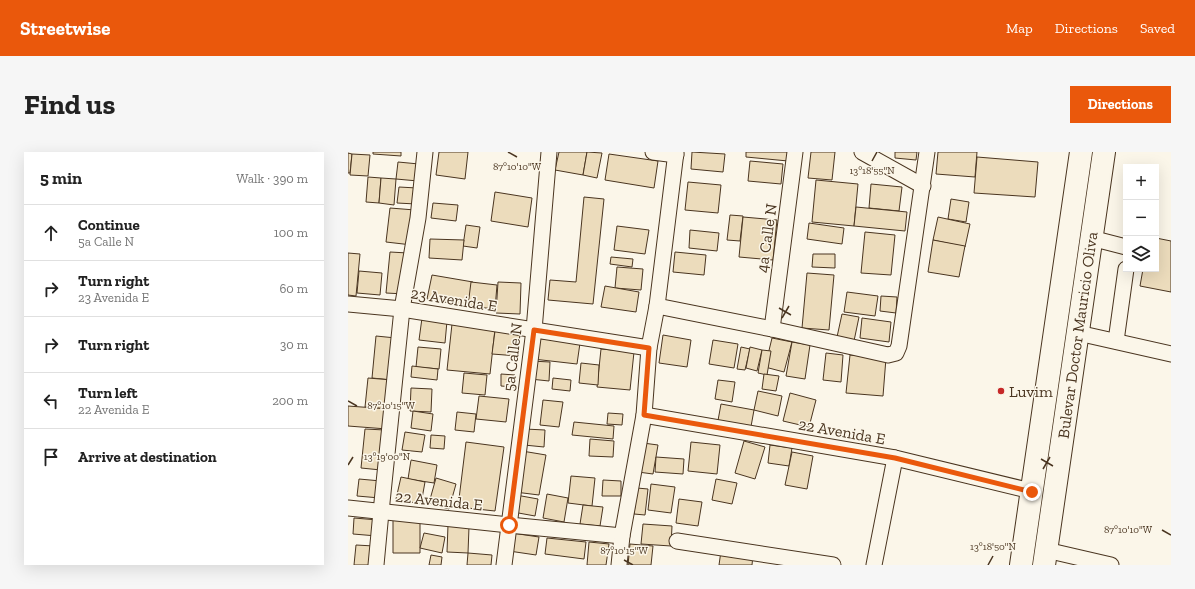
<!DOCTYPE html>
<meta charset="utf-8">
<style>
body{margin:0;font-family:"Zilla Slab",serif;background:#f6f6f6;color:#222}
.controls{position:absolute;right:12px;top:12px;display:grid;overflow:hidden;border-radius:0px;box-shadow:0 4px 16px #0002}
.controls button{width:36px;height:36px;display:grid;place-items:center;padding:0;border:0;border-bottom:1px solid #e0e0e0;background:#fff;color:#222;font:20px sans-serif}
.stop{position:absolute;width:12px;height:12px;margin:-9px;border:3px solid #ea580c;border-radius:50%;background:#fff}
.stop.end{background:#ea580c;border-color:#fff;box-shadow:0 1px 4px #0008}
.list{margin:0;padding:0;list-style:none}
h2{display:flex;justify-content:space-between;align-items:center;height:52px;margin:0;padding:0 16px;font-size:17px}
h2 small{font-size:13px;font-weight:400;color:#767676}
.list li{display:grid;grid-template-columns:26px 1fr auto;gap:12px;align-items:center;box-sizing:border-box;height:56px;padding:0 16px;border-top:1px solid #e0e0e0}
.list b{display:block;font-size:15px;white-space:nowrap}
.list p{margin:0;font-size:13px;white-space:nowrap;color:#767676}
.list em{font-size:13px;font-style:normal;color:#767676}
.icon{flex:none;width:22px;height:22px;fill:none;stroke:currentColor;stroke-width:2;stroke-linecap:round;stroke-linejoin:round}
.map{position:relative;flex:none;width:823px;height:413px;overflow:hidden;border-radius:0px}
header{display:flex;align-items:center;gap:24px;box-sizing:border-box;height:56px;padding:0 20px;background:#ea580c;color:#fff}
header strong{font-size:19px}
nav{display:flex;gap:22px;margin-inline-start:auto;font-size:14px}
.intro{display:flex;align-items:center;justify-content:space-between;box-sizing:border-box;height:96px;padding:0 24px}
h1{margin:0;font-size:28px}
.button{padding:10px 18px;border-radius:0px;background:#ea580c;color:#fff;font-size:14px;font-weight:700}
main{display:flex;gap:24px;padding:0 24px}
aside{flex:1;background:#fff;border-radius:0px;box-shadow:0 4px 16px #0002}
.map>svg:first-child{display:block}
.building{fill:#ecdcbc;stroke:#4a3520}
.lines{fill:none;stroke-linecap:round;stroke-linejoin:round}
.minor-casing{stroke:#4a3520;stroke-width:17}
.highway-casing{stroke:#4a3520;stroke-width:24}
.minor{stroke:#fbf6e9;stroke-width:15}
.highway{stroke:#fbf6e9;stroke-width:22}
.route{stroke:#ea580c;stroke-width:5}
.ticks{fill:none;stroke:#4a3520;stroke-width:1.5}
.poi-dot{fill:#c62828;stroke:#fbf6e9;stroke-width:1.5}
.labels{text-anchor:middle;stroke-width:3;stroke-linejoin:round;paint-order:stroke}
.street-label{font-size:16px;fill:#4a3520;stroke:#fbf6e9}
.poi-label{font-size:16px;fill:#4a3520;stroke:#fbf6e9;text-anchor:start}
.ticks-label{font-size:10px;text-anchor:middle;fill:#4a3520;stroke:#fbf6e9;stroke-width:3;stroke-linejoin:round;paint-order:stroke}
</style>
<header>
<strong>Streetwise</strong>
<nav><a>Map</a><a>Directions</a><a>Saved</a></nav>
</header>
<div class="intro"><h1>Find us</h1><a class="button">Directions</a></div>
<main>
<aside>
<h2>5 min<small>Walk · 390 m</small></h2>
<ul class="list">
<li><svg class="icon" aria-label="ahead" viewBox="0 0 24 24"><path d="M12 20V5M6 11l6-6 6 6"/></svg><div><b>Continue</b><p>5a Calle N</p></div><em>100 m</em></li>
<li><svg class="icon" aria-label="right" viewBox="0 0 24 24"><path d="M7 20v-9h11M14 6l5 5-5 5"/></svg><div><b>Turn right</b><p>23 Avenida E</p></div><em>60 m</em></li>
<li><svg class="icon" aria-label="right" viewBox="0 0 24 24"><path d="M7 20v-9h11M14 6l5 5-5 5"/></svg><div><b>Turn right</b></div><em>30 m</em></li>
<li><svg class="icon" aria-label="left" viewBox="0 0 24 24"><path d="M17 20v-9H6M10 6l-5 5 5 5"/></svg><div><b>Turn left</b><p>22 Avenida E</p></div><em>200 m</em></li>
<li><svg class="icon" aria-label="arrive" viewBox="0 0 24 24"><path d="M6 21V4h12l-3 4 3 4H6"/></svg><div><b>Arrive at destination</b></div></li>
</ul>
</aside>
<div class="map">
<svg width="823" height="413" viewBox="0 0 823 413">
<rect width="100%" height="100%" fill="#fbf6e9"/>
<g class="building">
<path d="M25 0H53V4L25 2Z"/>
<path d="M91 0H120L117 27 88 23Z"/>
<path d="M211 0H239L235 23 207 18Z"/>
<path d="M239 0 254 1 249 26 235 23Z"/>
<path d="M344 0 377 2 375 20 343 17Z"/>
<path d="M398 0H441L440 9 398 5Z"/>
<path d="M463 0H487L484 28 460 26Z"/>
<path d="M547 0H569L568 8 547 6Z"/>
<path d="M590 0H629L627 25 588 22Z"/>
<path d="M0 1 4 2 2 21H0Z"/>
<path d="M4 2 22 3 20 24 2 23Z"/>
<path d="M261 2 310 9 306 36 257 28Z"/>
<path d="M629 5 690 10 687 45 626 41Z"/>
<path d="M402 9 435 12 433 32 400 29Z"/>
<path d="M50 10 71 12 70 29 48 27Z"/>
<path d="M20 25 33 26 31 51 18 50Z"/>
<path d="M33 26 48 27 46 53 31 51Z"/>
<path d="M468 28 510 32 506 74 464 70Z"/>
<path d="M340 30 373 33 370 61 337 58Z"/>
<path d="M523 32 554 35 551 59 521 56Z"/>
<path d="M51 35 69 36 68 52 49 51Z"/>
<path d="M147 40 184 46 180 75 143 69Z"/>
<path d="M236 45 256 47 245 152 200 148 202 128 228 130Z"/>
<path d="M603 47 621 50 618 70 600 67Z"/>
<path d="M85 51 110 53 108 69 83 66Z"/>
<path d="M508 55 559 60 557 79 506 74Z"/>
<path d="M42 56 67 58 64 93 38 90Z"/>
<path d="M382 63 395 64 392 89 379 88Z"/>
<path d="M395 65 429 68 425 108 391 105Z"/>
<path d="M590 65 622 72 617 95 585 88Z"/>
<path d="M461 71 496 76 494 92 459 87Z"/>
<path d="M118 73 132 75 129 96 115 94Z"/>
<path d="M269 74 301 78 297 102 266 98Z"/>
<path d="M342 78 371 81 369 99 341 96Z"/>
<path d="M517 80 547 83 543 123 513 121Z"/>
<path d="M808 86 823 89V140L792 134 795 117H808Z"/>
<path d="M82 87 116 88 114 108 81 106Z"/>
<path d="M585 88 617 94 611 125 580 120Z"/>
<path d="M42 100 60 101 57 142 38 141Z"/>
<path d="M327 100 358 103 356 123 325 120Z"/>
<path d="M0 101 12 102 8 144 0 143Z"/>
<path d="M465 102H487V116L464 115Z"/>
<path d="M263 105 285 107 284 115 262 112Z"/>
<path d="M269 115 295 117 293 138 267 136Z"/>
<path d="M11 119 34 121 32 143 9 141Z"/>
<path d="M459 121 486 123 481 178 454 176Z"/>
<path d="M84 123 125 130 120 154 79 147Z"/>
<path d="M123 130 149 133 147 157 120 154Z"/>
<path d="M150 130 173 131 172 162 148 161Z"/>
<path d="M257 134 291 140 288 160 253 155Z"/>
<path d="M499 140 530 144 527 164 496 160Z"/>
<path d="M533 144 549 145 548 161 532 159Z"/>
<path d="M494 162 511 165 506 189 489 185Z"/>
<path d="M74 166 99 169 97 191 71 188Z"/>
<path d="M514 166 543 170 541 190 512 186Z"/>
<path d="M104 172 147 177 142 222 99 218Z"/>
<path d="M147 179 172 181 170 204 144 202Z"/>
<path d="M315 183 343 188 339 215 311 211Z"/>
<path d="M28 184 48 186 44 228 24 226Z"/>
<path d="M187 186 232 191 229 212 185 207Z"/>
<path d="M424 186 444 190 436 220 417 215Z"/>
<path d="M365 188 390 192 386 216 361 212Z"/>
<path d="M444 190 462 193 457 227 438 224Z"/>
<path d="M70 195 93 197 91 217 68 215Z"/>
<path d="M393 195 402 197 397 218 389 217Z"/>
<path d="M402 195 414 198 409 219 398 216Z"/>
<path d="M253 197 286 200 282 238 249 235Z"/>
<path d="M414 198 423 199 419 223 410 221Z"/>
<path d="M478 201 495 203 493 230 475 228Z"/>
<path d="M502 203 538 206 535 244 498 241Z"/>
<path d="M183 209 202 210 201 229 182 227Z"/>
<path d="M233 211 251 213 250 233 231 231Z"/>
<path d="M64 214 90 217 89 228 63 225Z"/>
<path d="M116 221 139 223 137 243 114 241Z"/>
<path d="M153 222 167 223 166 235 153 234Z"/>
<path d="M416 222 431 224 428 239 414 237Z"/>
<path d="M20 226 44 228 42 257 17 255Z"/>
<path d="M205 226 223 228 222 239 204 237Z"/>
<path d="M370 228 387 230 384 250 367 247Z"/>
<path d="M63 236 84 237 83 260 62 259Z"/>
<path d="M410 239 434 244 430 264 406 258Z"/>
<path d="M442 241 468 248 461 275 435 269Z"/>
<path d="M131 244 161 247 158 270 128 267Z"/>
<path d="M195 248 215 250 211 275 192 273Z"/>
<path d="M373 252 406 258 402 280 369 274Z"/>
<path d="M0 254 41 257 39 277 0 274Z"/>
<path d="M65 259 85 262 83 279 63 276Z"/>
<path d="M109 260 128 262 126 280 107 278Z"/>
<path d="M260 261 275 262 274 273 259 272Z"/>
<path d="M226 270 266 274 265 287 224 283Z"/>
<path d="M17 277 37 278 33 318 13 316Z"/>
<path d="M177 277 197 278 196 295 176 293Z"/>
<path d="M57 280 77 283 74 300 54 298Z"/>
<path d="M83 283 97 284 96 297 82 296Z"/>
<path d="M242 287 266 289 265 305 241 304Z"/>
<path d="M396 289 417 295 407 327 387 321Z"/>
<path d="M118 290 156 295 147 359 110 355Z"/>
<path d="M343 290 372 293 369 322 340 319Z"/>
<path d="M295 291 310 293 305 322 290 320Z"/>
<path d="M422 293 444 296 441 314 420 311Z"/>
<path d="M174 299 198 303 191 343 167 340Z"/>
<path d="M444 300 465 304 459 337 437 333Z"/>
<path d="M308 305 336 307 335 322 307 320Z"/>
<path d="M63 308 89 313 86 331 60 327Z"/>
<path d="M223 324 247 326 244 354 220 351Z"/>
<path d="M53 325 77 330 73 352 48 347Z"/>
<path d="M88 326 108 332 101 357 81 351Z"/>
<path d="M11 327 33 329 32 346 9 344Z"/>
<path d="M368 327 389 331 384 352 364 348Z"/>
<path d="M255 328 273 329V344H254Z"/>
<path d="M303 332 327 335 323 361 300 358Z"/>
<path d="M289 336 300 337 297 363 286 362Z"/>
<path d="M199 342 220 346 216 370 195 366Z"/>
<path d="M168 343 190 347 187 364 165 360Z"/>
<path d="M331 347 354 350 350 374 328 371Z"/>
<path d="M235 353 255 355 252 374 232 372Z"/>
<path d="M72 364V401H45V365Z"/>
<path d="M6 366 30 368 29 384 5 382Z"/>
<path d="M295 372 324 374 323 394 293 392Z"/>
<path d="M100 373 121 375 120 401 99 400Z"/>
<path d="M76 381 97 385 94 401 72 396Z"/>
<path d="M164 381 191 385 188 403 161 399Z"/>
<path d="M199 386 238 390 236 407 197 402Z"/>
<path d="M241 390 261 392 258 413H239Z"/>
<path d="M282 392 305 394 303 413H280Z"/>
<path d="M8 393 26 394 25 413H6Z"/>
<path d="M373 399 405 403 404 413H371Z"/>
<path d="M120 401 144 403 143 413H119Z"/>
<path d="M83 403 94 405 93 413H81Z"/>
</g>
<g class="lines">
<defs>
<g id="minor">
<path d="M305 0 328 3"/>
<path d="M514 0 575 34"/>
<path d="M743 86 778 95"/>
<path d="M0 152 54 157 301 196"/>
<path d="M309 154 424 177 540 203 548 201 551 194 579 0"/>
<path d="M424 177 447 0"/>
<path d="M730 181 823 202"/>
<path d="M768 189 778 117"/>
<path d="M296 263 547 306 683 339"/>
<path d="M0 356 161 373 274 384"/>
<path d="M329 389 485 413"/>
<path d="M698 398 763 413"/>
<path d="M28 413 33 360 54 157 70 66 77 0"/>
<path d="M156 413 186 178 201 0"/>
<path d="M271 413 274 384 296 263 301 196 309 154 328 0"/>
<path d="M526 413 547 306"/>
</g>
<g id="highway">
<path d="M673 413 733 0"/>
<path d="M696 413 756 0"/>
</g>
</defs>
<use href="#minor" class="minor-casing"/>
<use href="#highway" class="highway-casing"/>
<use href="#minor" class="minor"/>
<use href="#highway" class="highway"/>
</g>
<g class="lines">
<path class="route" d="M161 373 186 178 301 196 296 263 547 306 684 340"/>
</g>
<path class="ticks" d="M160 0 169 5M524 9 529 0M431 156 443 163M434 166 441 154M0 249 9 254M693 307 705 314M0 313 5 305M695 317 702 305M814 378 823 383M276 408 285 413M640 413 645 404"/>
<circle class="poi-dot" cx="653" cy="239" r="4"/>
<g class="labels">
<g class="street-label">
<text transform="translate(418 86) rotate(-82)" y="6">4a Calle N</text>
<text transform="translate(106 147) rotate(9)" y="6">23 Avenida E</text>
<text transform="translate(729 183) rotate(-82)" y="6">Bulevar Doctor Mauricio Oliva</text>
<text transform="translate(164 205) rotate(-83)" y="6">5a Calle N</text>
<text transform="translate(494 279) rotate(10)" y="6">22 Avenida E</text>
<text transform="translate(91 348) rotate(6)" y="6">22 Avenida E</text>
</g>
<g class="poi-label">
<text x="661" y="245">Luvim</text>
</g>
</g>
<g class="ticks-label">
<text x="169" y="18">87°10'10"W</text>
<text x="524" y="22">13°18'55"N</text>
<text x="43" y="257">87°10'15"W</text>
<text x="39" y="308">13°19'00"N</text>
<text x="780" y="381">87°10'10"W</text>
<text x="645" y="398">13°18'50"N</text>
<text x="276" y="402">87°10'15"W</text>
</g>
</svg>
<div class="controls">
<button>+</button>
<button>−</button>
<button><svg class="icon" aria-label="layers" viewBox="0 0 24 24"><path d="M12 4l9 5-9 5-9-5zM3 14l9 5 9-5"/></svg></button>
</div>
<div class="stop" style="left:161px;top:373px"></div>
<div class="stop end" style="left:684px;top:340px"></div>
</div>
</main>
